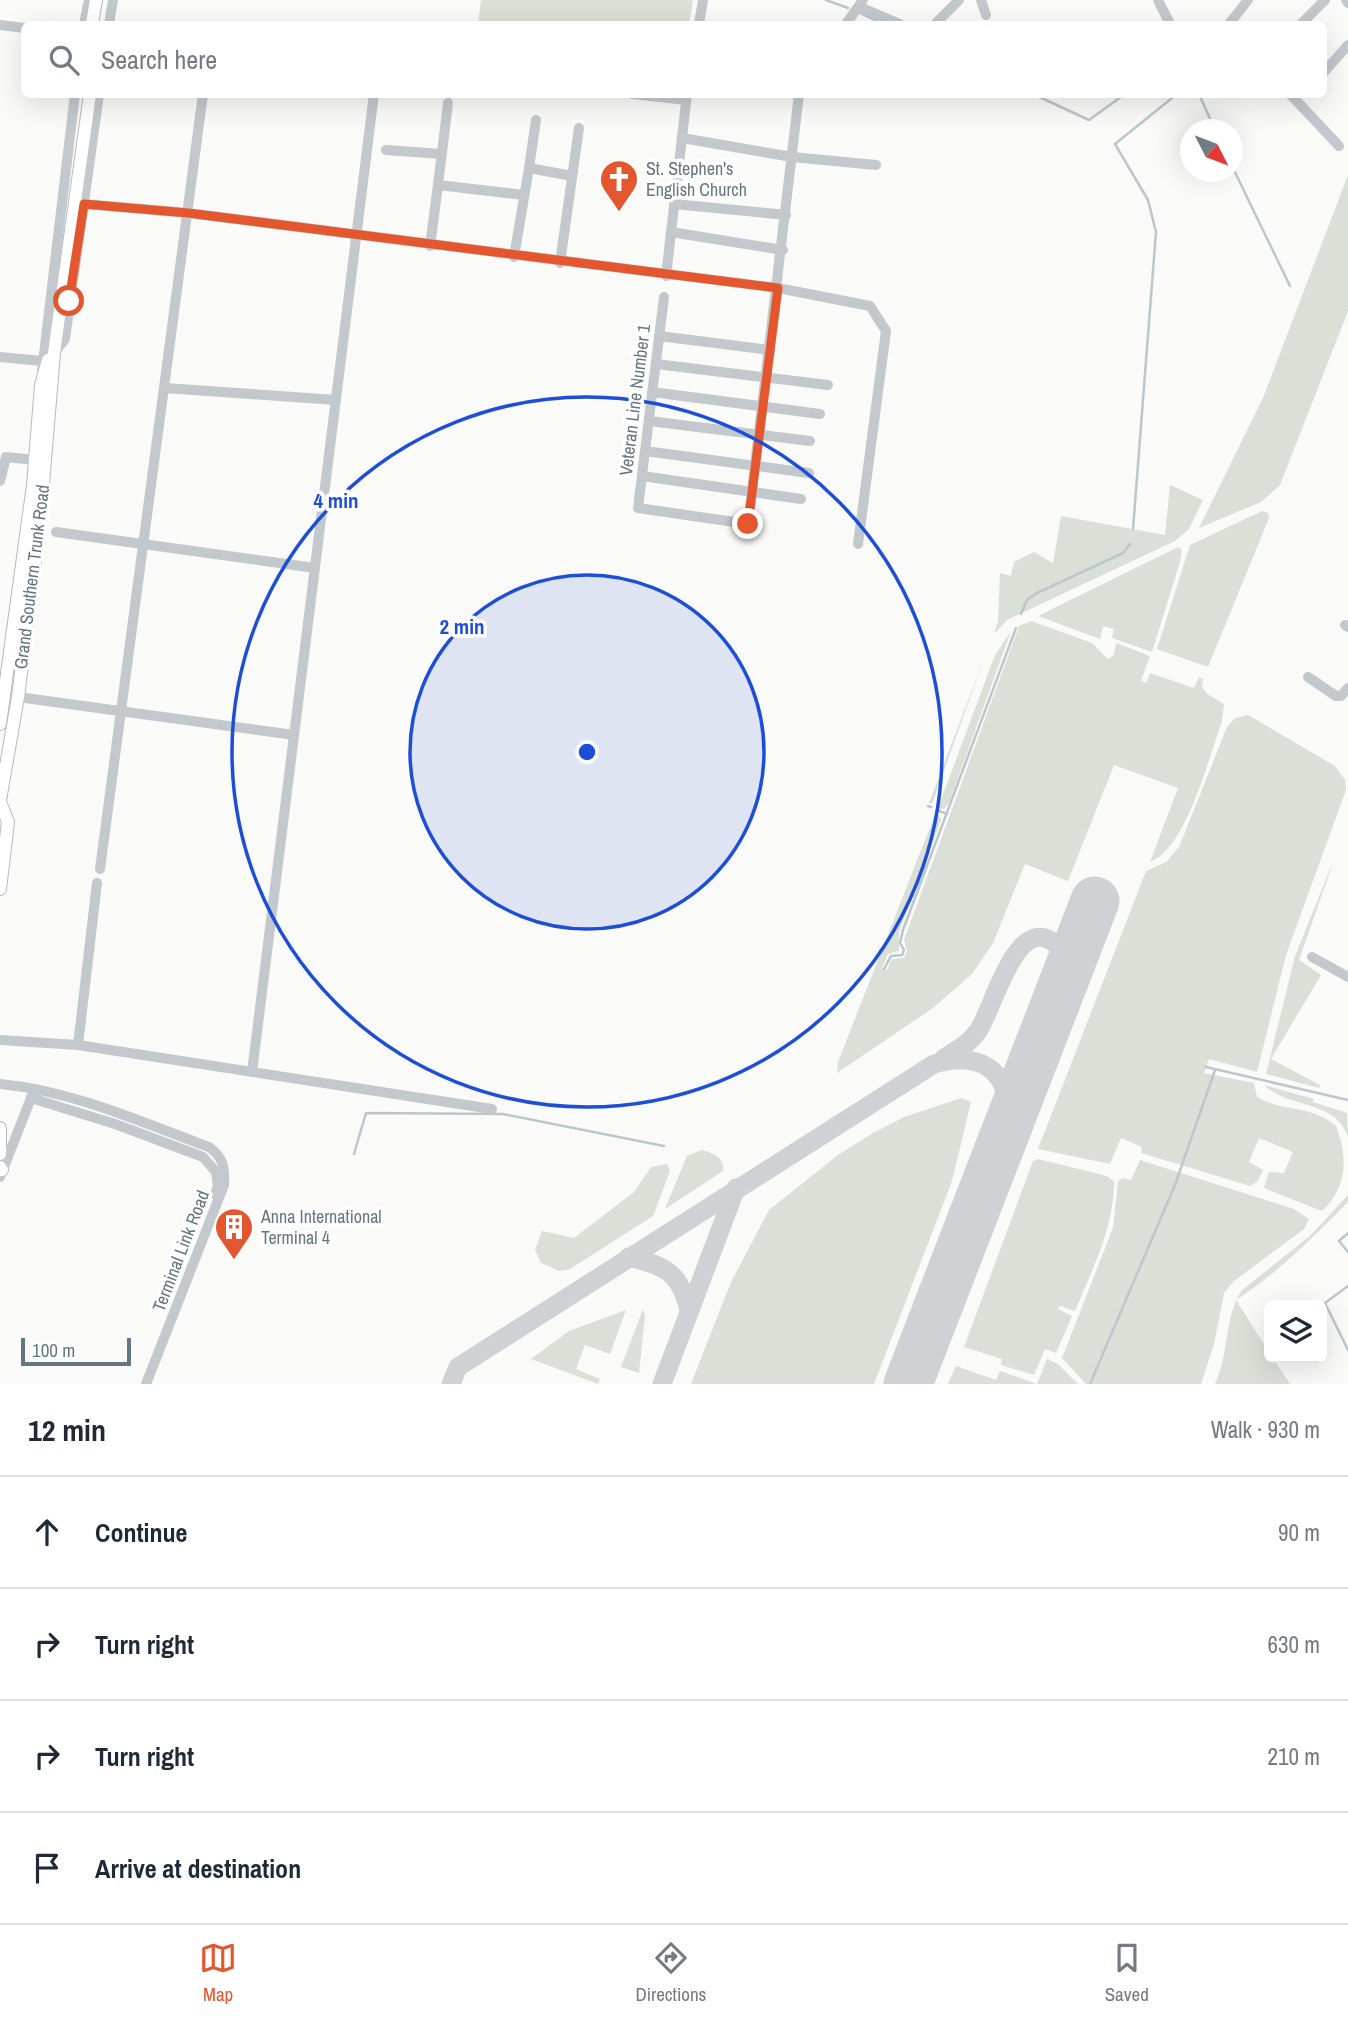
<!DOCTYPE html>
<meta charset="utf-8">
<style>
body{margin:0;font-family:"Archivo Narrow",sans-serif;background:#f6f6f7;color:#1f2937}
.controls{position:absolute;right:21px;bottom:21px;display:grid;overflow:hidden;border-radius:10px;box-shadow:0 7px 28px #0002}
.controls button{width:63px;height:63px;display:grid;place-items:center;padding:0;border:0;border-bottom:2px solid #e0e1e3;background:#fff;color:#1f2937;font:35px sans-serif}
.compass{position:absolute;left:1180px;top:119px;width:63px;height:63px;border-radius:50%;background:#fff;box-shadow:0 7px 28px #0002;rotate:132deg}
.scale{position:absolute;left:21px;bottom:18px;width:110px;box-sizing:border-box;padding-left:7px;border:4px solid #657683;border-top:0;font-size:19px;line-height:24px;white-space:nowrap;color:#657683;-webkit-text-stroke:5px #fff;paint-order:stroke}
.stop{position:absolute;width:21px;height:21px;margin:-16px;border:5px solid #e4572e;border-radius:50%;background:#fff}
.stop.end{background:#e4572e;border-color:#fff;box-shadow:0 2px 7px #0008}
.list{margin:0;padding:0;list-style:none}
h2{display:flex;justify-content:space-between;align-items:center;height:91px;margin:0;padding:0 28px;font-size:30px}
h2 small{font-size:23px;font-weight:400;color:#747a83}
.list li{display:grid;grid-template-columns:46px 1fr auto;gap:21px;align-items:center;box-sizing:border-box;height:112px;padding:0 28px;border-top:2px solid #e0e1e3}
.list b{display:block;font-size:26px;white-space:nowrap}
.list em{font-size:23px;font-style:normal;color:#747a83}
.icon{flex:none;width:38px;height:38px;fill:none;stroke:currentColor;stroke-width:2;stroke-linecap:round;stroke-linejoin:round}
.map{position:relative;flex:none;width:1348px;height:1384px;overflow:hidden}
.search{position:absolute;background:#fff;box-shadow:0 7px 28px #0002;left:21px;right:21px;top:21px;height:77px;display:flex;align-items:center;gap:18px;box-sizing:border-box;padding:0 24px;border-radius:10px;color:#747a83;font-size:26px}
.sheet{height:539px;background:#fff}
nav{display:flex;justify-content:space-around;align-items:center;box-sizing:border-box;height:98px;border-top:2px solid #e0e1e3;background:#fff;font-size:19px;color:#747a83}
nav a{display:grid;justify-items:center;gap:4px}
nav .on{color:#e4572e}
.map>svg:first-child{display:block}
.green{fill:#dadfd7}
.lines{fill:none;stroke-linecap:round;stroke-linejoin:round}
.stream{stroke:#bbc7cb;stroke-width:2.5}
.taxiway{stroke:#ced2d4;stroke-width:19}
.runway{stroke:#ced2d4;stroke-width:49}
.major-casing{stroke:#b5babe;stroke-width:14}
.minor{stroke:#c3c8cc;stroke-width:10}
.major{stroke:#fff;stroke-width:12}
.route{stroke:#e4572e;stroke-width:9}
.ring{fill:none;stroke:#1d4ed8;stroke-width:3.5}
.labels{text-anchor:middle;stroke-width:7;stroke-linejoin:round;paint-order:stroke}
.poi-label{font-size:18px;fill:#657683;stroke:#fff;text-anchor:start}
.street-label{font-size:18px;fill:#657683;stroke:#fff}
.centre{fill:#1d4ed8;stroke:#fff;stroke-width:3.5}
.ring-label{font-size:21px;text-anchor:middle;font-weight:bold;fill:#1d4ed8;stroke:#fff;stroke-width:7;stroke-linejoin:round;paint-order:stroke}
</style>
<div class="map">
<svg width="1348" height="1384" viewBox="0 0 1348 1384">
<rect width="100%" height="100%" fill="#fafaf8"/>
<g class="green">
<path d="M481 0H693L689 24H478Z"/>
<path d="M1348 175V311L1280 485 1261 502 1199 528 1263 398Z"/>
<path d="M1170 485 1203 500 1189 529 1175 541 1007 620 994 634 998 621 1000 573 1011 576 1014 562 1034 552 1053 563 1061 516 1165 535Z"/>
<path d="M1262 511 1268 513 1269 518 1208 667 1157 649 1190 545Z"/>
<path d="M1178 547 1182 550 1180 562 1152 652 1112 638 1114 629 1103 626 1100 639 1038 616Z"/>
<path d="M1031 621 1092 643 1108 659 1114 655 1116 643 1150 656 1141 681 1146 683 1150 673 1194 688 1199 677 1203 679 1202 687 1207 694 1224 704 1222 721C1209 757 1186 849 1150 862L1178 788 1114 765 1068 881 1025 864 993 943 972 974 933 1008 837 1073 838 1062 936 812 941 820 899 932V951L888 954 882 968 887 970 892 959 904 958 907 951 904 940 1019 626Z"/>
<path d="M1011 631 949 803 944 809 938 808 995 655Z"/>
<path d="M984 659 932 804 929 803Z"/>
<path d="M1248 715 1335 766 1345 780 1346 790 1286 955 1257 1072 1209 1059 1204 1073 1254 1083 1257 1097C1282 1112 1313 1105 1336 1126 1348 1158 1348 1186 1322 1211L1264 1188 1269 1172 1284 1173 1293 1152 1259 1138 1249 1162 1263 1170 1257 1182 1250 1186 1141 1153 1142 1147 1121 1138 1110 1164 1038 1149 1146 871 1166 862 1179 847 1227 727 1235 718Z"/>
<path d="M1335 857 1299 960 1321 975 1271 1059 1320 1085 1319 1088 1266 1074 1295 956Z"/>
<path d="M1264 1085 1314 1099 1313 1102 1347 1113 1348 1137C1336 1099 1289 1109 1264 1085Z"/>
<path d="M961 1098 971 1102 952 1181 874 1384H691L731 1282 769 1210 838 1155 873 1133 904 1117Z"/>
<path d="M702 1150C713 1153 725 1158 723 1171L665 1209 687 1156Z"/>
<path d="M1038 1159 1107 1176 1114 1182C1114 1229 1092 1269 1075 1311L1060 1306 1058 1309 1072 1316 1056 1353 1045 1349 1034 1375 1001 1365 1002 1359 964 1347 1033 1161Z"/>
<path d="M1140 1160 1294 1209 1309 1219 1304 1229 1234 1281 1224 1293 1214 1344 1201 1384H1086L1062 1358 1113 1228 1118 1182 1122 1178 1131 1180Z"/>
<path d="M667 1164 670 1171 653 1216 570 1269 559 1271 541 1263 535 1250 542 1231 574 1238 634 1192 651 1167Z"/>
<path d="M1348 1195V1202C1313 1237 1278 1273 1236 1300L1269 1352V1358H1273L1290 1384H1215C1229 1355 1224 1317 1242 1290L1310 1236Z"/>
<path d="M643 1309 645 1315 639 1373 621 1367Z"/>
<path d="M626 1310 610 1354 585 1345 576 1369 600 1379 598 1384 531 1359 569 1331Z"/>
<path d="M1047 1359 1058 1364 1078 1384H948L956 1366 996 1380 1000 1371 1037 1384Z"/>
</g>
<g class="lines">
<g class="stream">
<path d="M826 0 848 8"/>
<path d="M860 13 884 24"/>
<path d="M1033 94 1089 120 1125 94"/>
<path d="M1199 94 1215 130"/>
<path d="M1232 166 1290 286"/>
<path d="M1133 529 1156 232 1148 200 1115 144 1177 94"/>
<path d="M1021 614 1027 600 1037 593 1123 553 1130 544"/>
<path d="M928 806 931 807"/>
<path d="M937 810 947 814"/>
<path d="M884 969 891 956 902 955 904 950 900 943 903 930 1016 628"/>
<path d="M1206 1067 1348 1100"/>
<path d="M354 1154 366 1113 503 1114 664 1146"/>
<path d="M1348 1233 1339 1241 1348 1252"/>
<path d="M1348 1286 1325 1303 1348 1350"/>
<path d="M1090 1384 1175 1185 1215 1070"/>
</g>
<g class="taxiway">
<path d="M944 1058C957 1050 969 1044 978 1031 993 1011 1017 905 1059 947 1066 954 1068 962 1068 972"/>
<path d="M629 1257C665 1266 680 1272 689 1310"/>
<path d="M451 1384 458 1367 934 1064C982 1050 1009 1071 1010 1120"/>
<path d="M662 1384 736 1188"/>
</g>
<path class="runway" d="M908 1384 1095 901"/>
<defs>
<g id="major">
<path d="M92 24 96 0"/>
<path d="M0 724 33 485 41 385 48 360"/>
<path d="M0 800 18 697 39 531 54 353 90 94"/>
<path d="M0 802 8 822 0 889"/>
<path d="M0 1128V1154"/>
<path d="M0 1167 2 1170"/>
</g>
</defs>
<use href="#major" class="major-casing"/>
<g class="minor">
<path d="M981 0 986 15"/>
<path d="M1158 0 1170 24"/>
<path d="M1346 0 1348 3"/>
<path d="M860 7 900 24"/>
<path d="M84 24 89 0"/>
<path d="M109 24 113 0"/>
<path d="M699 24 703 0"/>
<path d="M846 24 863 0"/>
<path d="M935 24 959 0"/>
<path d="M1229 24 1248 0"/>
<path d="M1301 24 1325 0"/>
<path d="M0 25 24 28"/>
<path d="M1324 72 1348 45"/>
<path d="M632 94 686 100"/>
<path d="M1290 94 1339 146"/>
<path d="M682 138 792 157 876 165"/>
<path d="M386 150 441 154"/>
<path d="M529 168 536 120"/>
<path d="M438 185 448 103"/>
<path d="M84 204 188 213 778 288 870 306 886 331 858 544"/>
<path d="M674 204 786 215"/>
<path d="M671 232 783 250"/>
<path d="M430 246 438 185 524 195"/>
<path d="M514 257 529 168 572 176"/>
<path d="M560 263 579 128"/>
<path d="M666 276 687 94"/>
<path d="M664 297 638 508 748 524 799 94"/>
<path d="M659 336 770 350"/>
<path d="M54 353 65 339 99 94"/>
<path d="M0 357 42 361"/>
<path d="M656 364 828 385"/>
<path d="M42 371 75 94"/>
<path d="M165 388 336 400"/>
<path d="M652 392 820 414"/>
<path d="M649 421 810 441"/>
<path d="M645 451 809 473"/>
<path d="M642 476 801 499"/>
<path d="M0 481 6 457 35 460"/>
<path d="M56 532 315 568"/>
<path d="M1345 625 1348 627"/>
<path d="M1308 677 1336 696H1341L1348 688"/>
<path d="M18 697 294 735"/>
<path d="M100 869 203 94"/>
<path d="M1312 957 1348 977"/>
<path d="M0 1040 78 1045 492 1109"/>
<path d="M78 1045 97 883"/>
<path d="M252 1072 374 94"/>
<path d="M0 1084C73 1091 141 1122 209 1147 223 1157 225 1167 224 1185L146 1384"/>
<path d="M31 1098 115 1124 203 1157 216 1172 218 1186 215 1194"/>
<path d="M0 1177 33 1093"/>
</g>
<use href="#major" class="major"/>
</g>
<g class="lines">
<path class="route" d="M69 301 84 204 188 213 778 288 748 524"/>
</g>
<circle cx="587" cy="752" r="177" fill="#1d4ed8" fill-opacity=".12"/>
<g class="ring">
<circle cx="587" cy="752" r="177"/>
<circle cx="587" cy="752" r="355"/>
</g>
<defs>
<symbol id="church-pin" viewBox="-11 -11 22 30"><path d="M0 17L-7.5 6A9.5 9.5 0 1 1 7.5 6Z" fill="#e4572e" stroke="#fff"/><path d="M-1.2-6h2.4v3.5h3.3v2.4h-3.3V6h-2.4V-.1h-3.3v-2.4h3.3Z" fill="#fff"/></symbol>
<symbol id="building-pin" viewBox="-11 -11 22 30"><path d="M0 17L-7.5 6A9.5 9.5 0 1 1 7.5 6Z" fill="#e4572e" stroke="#fff"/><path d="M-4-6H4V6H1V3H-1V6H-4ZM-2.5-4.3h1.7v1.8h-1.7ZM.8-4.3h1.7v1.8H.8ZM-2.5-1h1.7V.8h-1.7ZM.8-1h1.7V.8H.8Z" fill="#fff"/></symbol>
</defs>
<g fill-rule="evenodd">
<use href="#church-pin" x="597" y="157" width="44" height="60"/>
<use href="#building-pin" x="212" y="1205" width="44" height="60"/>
</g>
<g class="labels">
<g class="poi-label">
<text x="646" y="175">St. Stephen's<tspan x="646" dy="21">English Church</tspan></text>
<text x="261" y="1223">Anna International<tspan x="261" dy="21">Terminal 4</tspan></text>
</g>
<g class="street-label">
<text transform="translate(635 400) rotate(-83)" y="6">Veteran Line Number 1</text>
<text transform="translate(32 577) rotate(-83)" y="6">Grand Southern Trunk Road</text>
<text transform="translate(181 1251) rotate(-69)" y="6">Terminal Link Road</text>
</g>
</g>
<circle cx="587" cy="752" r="10" class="centre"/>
<g class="ring-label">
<text x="336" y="508">4 min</text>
<text x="462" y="634">2 min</text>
</g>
</svg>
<div class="controls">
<button><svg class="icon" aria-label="layers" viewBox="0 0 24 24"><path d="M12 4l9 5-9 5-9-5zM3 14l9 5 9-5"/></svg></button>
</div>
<svg class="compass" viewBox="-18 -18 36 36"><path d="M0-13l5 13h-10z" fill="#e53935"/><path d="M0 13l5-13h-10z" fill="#747a83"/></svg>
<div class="scale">100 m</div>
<div class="stop" style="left:69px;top:301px"></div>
<div class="stop end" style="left:748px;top:524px"></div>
<div class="search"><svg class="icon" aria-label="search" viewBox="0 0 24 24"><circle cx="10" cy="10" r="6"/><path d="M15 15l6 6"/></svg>Search here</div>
</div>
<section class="sheet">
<h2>12 min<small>Walk · 930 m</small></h2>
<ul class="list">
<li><svg class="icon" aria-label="ahead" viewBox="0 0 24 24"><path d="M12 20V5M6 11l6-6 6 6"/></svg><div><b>Continue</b></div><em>90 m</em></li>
<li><svg class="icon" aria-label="right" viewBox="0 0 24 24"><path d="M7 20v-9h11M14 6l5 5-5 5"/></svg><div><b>Turn right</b></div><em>630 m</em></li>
<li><svg class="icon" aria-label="right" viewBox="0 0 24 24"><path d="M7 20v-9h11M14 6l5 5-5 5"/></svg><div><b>Turn right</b></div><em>210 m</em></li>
<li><svg class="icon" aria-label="arrive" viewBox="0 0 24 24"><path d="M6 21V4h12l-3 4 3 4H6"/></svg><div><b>Arrive at destination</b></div></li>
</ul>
</section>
<nav>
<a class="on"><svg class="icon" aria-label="map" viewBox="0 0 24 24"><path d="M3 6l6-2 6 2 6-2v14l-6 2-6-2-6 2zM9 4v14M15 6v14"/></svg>Map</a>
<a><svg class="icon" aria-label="directions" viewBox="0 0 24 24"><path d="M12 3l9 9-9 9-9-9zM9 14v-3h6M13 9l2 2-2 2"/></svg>Directions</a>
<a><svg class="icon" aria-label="saved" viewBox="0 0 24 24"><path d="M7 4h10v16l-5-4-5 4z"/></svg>Saved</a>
</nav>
